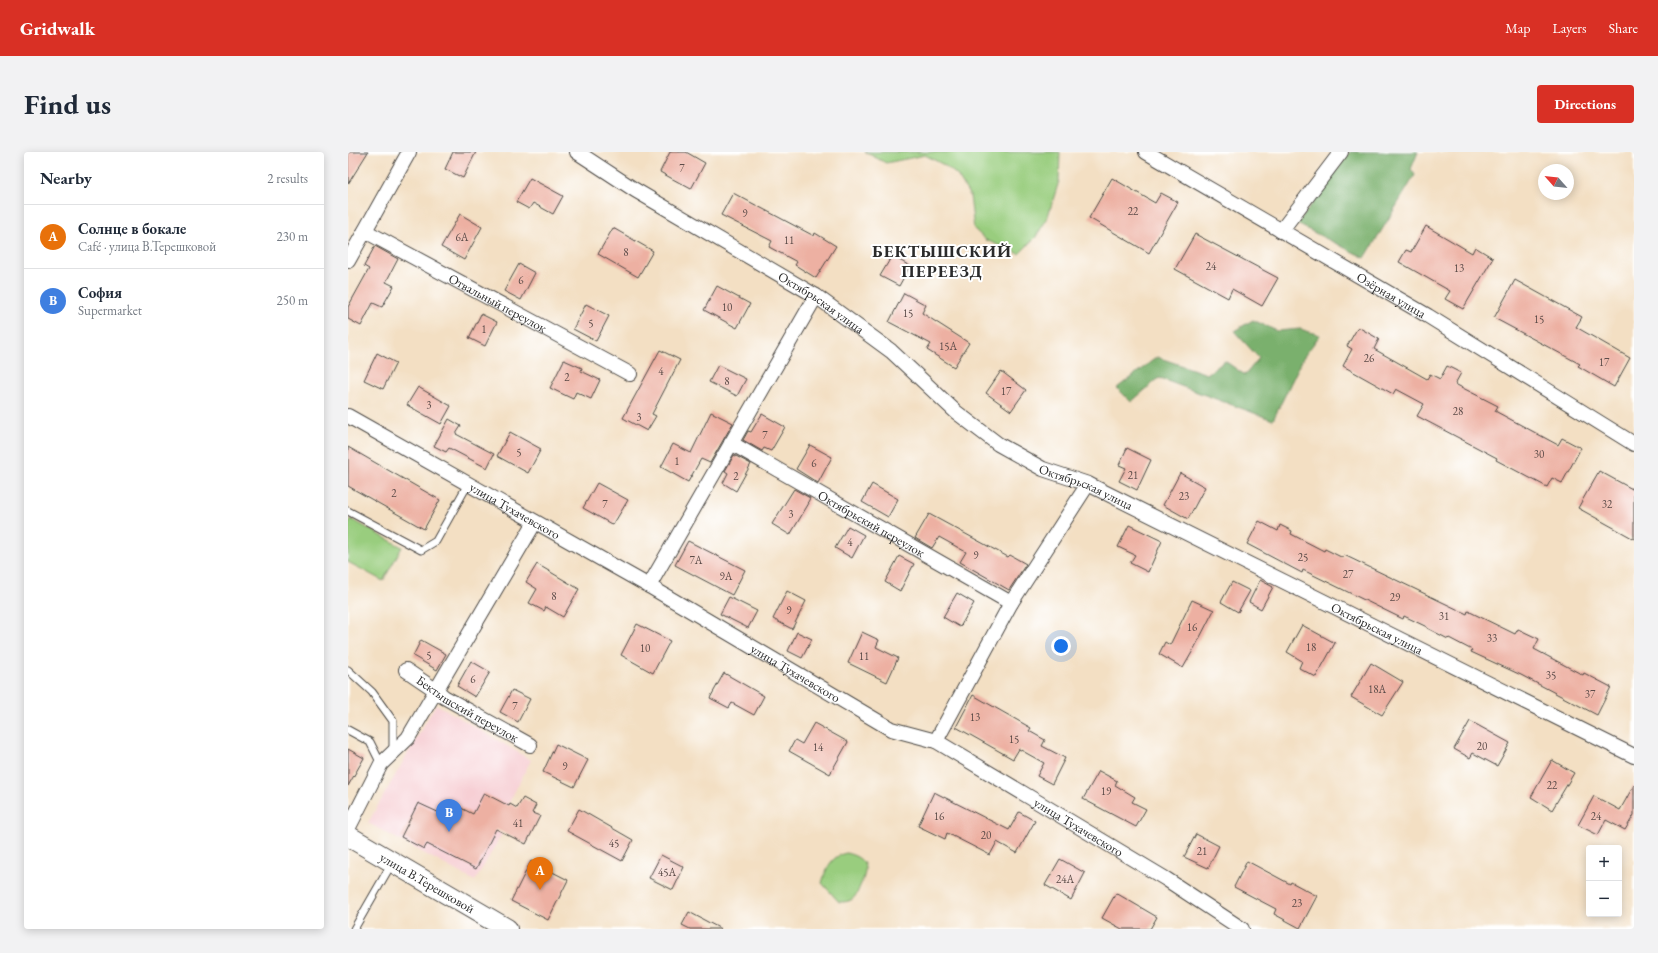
<!DOCTYPE html>
<meta charset="utf-8">
<style>
body{margin:0;font-family:"EB Garamond",serif;background:#f2f2f3;color:#1f2937}
.controls{position:absolute;right:12px;bottom:12px;display:grid;overflow:hidden;border-radius:4px;box-shadow:0 2px 10px #0003}
.controls button{width:36px;height:36px;display:grid;place-items:center;padding:0;border:0;border-bottom:1px solid #e0e1e3;background:#fff;color:#1f2937;font:20px sans-serif}
.compass{position:absolute;left:1190px;top:12px;width:36px;height:36px;border-radius:50%;background:#fff;box-shadow:0 2px 10px #0003;rotate:297deg}
.you{position:absolute;left:713px;top:494px;width:14px;height:14px;margin:-10px;border:3px solid #fff;border-radius:50%;background:#1a73e8;box-shadow:0 0 0 6px #1a73e833}
.badge{display:grid;place-items:center;width:26px;height:26px;border-radius:50%;background:#d93025;color:#fff;font-size:13px;font-weight:700}
.pin{position:absolute;translate:-50% -33px;filter:drop-shadow(0 1px 2px #0008)}
.pin::after{content:'';position:absolute;top:21px;width:14px;height:12px;background:inherit;clip-path:polygon(0 0,100% 0,50% 100%)}
.list{margin:0;padding:0;list-style:none}
h2{display:flex;justify-content:space-between;align-items:center;height:52px;margin:0;padding:0 16px;font-size:17px}
h2 small{font-size:13px;font-weight:400;color:#747a83}
.list li{display:grid;grid-template-columns:26px 1fr auto;gap:12px;align-items:center;box-sizing:border-box;height:64px;padding:0 16px;border-top:1px solid #e0e1e3}
.list b{display:block;font-size:15px;white-space:nowrap}
.list p{margin:0;font-size:13px;white-space:nowrap;color:#747a83}
.list em{font-size:13px;font-style:normal;color:#747a83}
.map{position:relative;flex:none;width:1286px;height:777px;overflow:hidden;border-radius:4px}
header{display:flex;align-items:center;gap:24px;box-sizing:border-box;height:56px;padding:0 20px;background:#d93025;color:#fff}
header strong{font-size:19px}
nav{display:flex;gap:22px;margin-inline-start:auto;font-size:14px}
.intro{display:flex;align-items:center;justify-content:space-between;box-sizing:border-box;height:96px;padding:0 24px}
h1{margin:0;font-size:28px}
.button{padding:10px 18px;border-radius:4px;background:#d93025;color:#fff;font-size:14px;font-weight:700}
main{display:flex;gap:24px;padding:0 24px}
aside{flex:1;background:#fff;border-radius:4px;box-shadow:0 2px 10px #0003}
.map>svg:first-child{display:block}
.built{fill:#f7cfd4}
.green{fill:#99cd7e;stroke:#627c54}
.forest{fill:#7ab06d;stroke:#526e4c}
.building{fill:#edb0a2}
.lines{fill:none;stroke-linecap:round;stroke-linejoin:round}
.service-casing{stroke:#494642;stroke-width:9}
.minor-casing{stroke:#494642;stroke-width:16}
.secondary-casing{stroke:#494642;stroke-width:22}
.service{stroke:#fff;stroke-width:7}
.minor{stroke:#fff;stroke-width:14}
.secondary{stroke:#fff;stroke-width:20}
.labels{text-anchor:middle;stroke-width:4;stroke-linejoin:round;paint-order:stroke}
.number-label{font-size:11px;fill:#5c4c49}
.street-label{font-size:13px;fill:#2b2b2b;stroke:#fff}
.district-label{font-size:17px;font-weight:bold;letter-spacing:1px;fill:#2b2b2b;stroke:#fff}
</style>
<header>
<strong>Gridwalk</strong>
<nav><a>Map</a><a>Layers</a><a>Share</a></nav>
</header>
<div class="intro"><h1>Find us</h1><a class="button">Directions</a></div>
<main>
<aside>
<h2>Nearby<small>2 results</small></h2>
<ul class="list">
<li><span class="badge" style="background:#e8710a">A</span><div><b>Солнце в бокале</b><p>Café · улица В.Терешковой</p></div><em>230 m</em></li>
<li><span class="badge" style="background:#3f7fe0">B</span><div><b>София</b><p>Supermarket</p></div><em>250 m</em></li>
</ul>
</aside>
<div class="map">
<svg width="1286" height="777" viewBox="0 0 1286 777">
<rect width="100%" height="100%" fill="#fff"/>
<filter id="ink" filterUnits="userSpaceOnUse"><feTurbulence type="fractalNoise" baseFrequency=".025" numOctaves="2"/><feDisplacementMap in="SourceGraphic" scale="8" xChannelSelector="R" yChannelSelector="G"/><feConvolveMatrix kernelMatrix="1 2 1 2 8 2 1 2 1" color-interpolation-filters="sRGB"/></filter>
<filter id="wash" filterUnits="userSpaceOnUse"><feTurbulence type="fractalNoise" baseFrequency=".012" numOctaves="4" result="noise"/><feDisplacementMap in="SourceGraphic" scale="16" xChannelSelector="R" yChannelSelector="G"/><feGaussianBlur stdDeviation="0.9" result="paint"/><feColorMatrix in="noise" values="0 0 0 0 0 0 0 0 0 0 0 0 0 0 0 0 0 1.4 0 .05"/><feComposite in="paint" operator="in"/></filter>
<g filter="url(#wash)">
<rect width="100%" height="100%" fill="#f3dfc3"/>
<path class="built" d="M88 552 183 608 149 674 148 679 154 682 127 729 20 671Z"/>
<g class="green">
<path d="M517 0H712L711 29 699 67 687 86 671 102 638 88 626 77 622 44 609 23 596 13 577 3 538 11Z"/>
<path d="M3 367 54 395 35 429 0 410V372Z"/>
<path d="M498 701C519 706 521 716 512 734 510 739 508 745 503 748 499 750 495 750 491 750L474 731C478 717 483 704 498 701Z"/>
</g>
<g class="forest">
<path d="M1002 0H1070L1063 17 1067 23 1017 106 949 72Z"/>
<path d="M905 168 929 179 952 177 972 183 955 206 925 268 811 226 783 250 769 236 809 205 859 222 877 209 897 223 911 206 886 179Z"/>
</g>
<g id="blocks">
<g class="building">
<path d="M0 0H20L0 32Z"/>
<path d="M105 0H128L115 26 97 17Z"/>
<path d="M322 0H338L357 11 343 37 312 20Z"/>
<path d="M182 26 215 44 205 62 185 51 181 57 168 50Z"/>
<path d="M764 26 807 51 813 41 830 50 801 101 741 66Z"/>
<path d="M385 41 466 84 467 81 488 94 468 126 447 113 449 110 421 95 424 89 373 63Z"/>
<path d="M112 62 134 75 116 108 93 95Z"/>
<path d="M1078 74 1124 101 1127 95 1145 106 1115 157 1097 147 1102 139 1051 110 1058 98 1063 100Z"/>
<path d="M265 76 305 99 290 125 250 102Z"/>
<path d="M847 82 930 126 914 154 884 137 880 146 827 117Z"/>
<path d="M27 94 50 107 38 130 46 134 34 155 25 151 13 174 0 167V155L21 117 16 114Z"/>
<path d="M544 104 562 114 551 134 532 124Z"/>
<path d="M171 112 187 121 173 148 156 139Z"/>
<path d="M1167 128 1234 165 1228 175 1282 206 1266 235 1230 214 1232 212 1146 166Z"/>
<path d="M369 134 402 152 389 176 356 158Z"/>
<path d="M556 141 578 153 574 161 621 191 606 215 579 198 583 192 541 170Z"/>
<path d="M238 152 261 164 248 189 225 177Z"/>
<path d="M133 162 149 170 137 194 121 186Z"/>
<path d="M1010 175 1031 187 1026 197 1079 227 1082 222 1092 227 1099 214 1113 221 1107 232 1150 254 1147 259 1210 293 1214 286 1233 296 1214 331 1204 326 1199 335 1148 308 1149 306 1069 264 1076 252 1048 237 1045 242 995 214 1004 197 999 194Z"/>
<path d="M312 198 332 208 304 262 308 264 299 279 275 266Z"/>
<path d="M29 201 48 211 35 237 16 228Z"/>
<path d="M216 208 234 216 233 219 252 228 243 247 228 240 225 247 202 236Z"/>
<path d="M370 213 398 227 389 244 361 230Z"/>
<path d="M653 219 678 238 663 259 638 241Z"/>
<path d="M70 235 103 254 93 272 59 253Z"/>
<path d="M363 260 385 271 362 311 353 307 340 330 313 315 325 292 343 301Z"/>
<path d="M414 262 437 275 423 299 416 296 414 299 395 288 400 279 403 280Z"/>
<path d="M101 267 113 274 108 282 146 302 139 316 101 296 98 300 86 294Z"/>
<path d="M162 280 193 297 180 321 149 304Z"/>
<path d="M462 293 484 305 470 331 448 317Z"/>
<path d="M0 295 92 348 76 377 0 334Z"/>
<path d="M779 296 803 308 789 338 771 329 778 316 771 313Z"/>
<path d="M386 303 403 312 388 339 375 331 380 321 377 319Z"/>
<path d="M1251 319 1286 338V387L1230 356Z"/>
<path d="M832 321 857 335 840 367 815 353Z"/>
<path d="M249 331 280 348 265 373 235 356Z"/>
<path d="M524 332 550 347 540 365 514 350Z"/>
<path d="M446 337 462 346 460 350 461 351 442 383 424 372Z"/>
<path d="M581 362 660 405 662 403 678 412 661 438 612 410 618 400 591 385 584 396 567 386Z"/>
<path d="M911 369 930 379 932 373 944 379 943 382 976 399 977 397 995 406 996 403 1119 462 1120 459 1167 482 1170 477 1191 487 1186 497 1235 523 1236 521 1263 535 1249 563 1173 523 1123 500 1124 498 1101 486 1100 487 1079 476V475L1056 464 1055 467 955 418 954 421 899 392Z"/>
<path d="M781 373 814 389 800 420 782 411 787 403 770 395Z"/>
<path d="M500 374 516 383 504 406 487 396Z"/>
<path d="M340 389 397 418 384 443 327 413Z"/>
<path d="M551 404 566 412 552 439 537 430Z"/>
<path d="M189 412 231 437 215 465 198 455 196 459 181 451 189 437 178 430Z"/>
<path d="M912 428 925 435 913 457 901 450Z"/>
<path d="M884 430 902 439 890 460 873 450Z"/>
<path d="M439 439 458 449 444 477 425 467Z"/>
<path d="M609 441 626 451 612 475 595 465Z"/>
<path d="M381 445 409 459 400 476 372 462Z"/>
<path d="M844 448 866 458 847 495 835 516 811 502 817 490 822 493Z"/>
<path d="M289 472 322 489 305 521 273 503Z"/>
<path d="M954 473 987 491 968 525 951 516 954 509 939 500Z"/>
<path d="M449 480 464 487 454 506 440 499Z"/>
<path d="M514 480 531 488 528 495 550 506 539 530 500 511Z"/>
<path d="M73 488 98 502 89 518 65 504Z"/>
<path d="M123 509 142 520 127 545 109 534Z"/>
<path d="M1023 511 1055 530 1034 563 1003 545Z"/>
<path d="M376 521 416 544 406 563 384 551 381 556 362 546Z"/>
<path d="M164 538 182 547 170 570 152 560Z"/>
<path d="M625 543 683 576 681 579 697 588 694 594 717 606 704 632 689 624 696 611 671 597 665 607 608 575Z"/>
<path d="M1122 569 1162 591 1149 614 1125 601 1122 606 1106 597Z"/>
<path d="M466 571 500 590 482 622 441 599 447 588 454 592Z"/>
<path d="M208 592 240 608 226 635 195 620Z"/>
<path d="M0 597 16 606 0 634Z"/>
<path d="M1204 608 1226 621 1204 658 1183 645Z"/>
<path d="M751 619 769 629 767 633 787 645 784 650 798 657 788 675 735 647Z"/>
<path d="M1286 633V663L1277 678 1258 668 1250 683 1230 673 1246 644 1272 658Z"/>
<path d="M586 640 661 678 671 660 687 669 669 701 649 690 642 703 599 681 597 687 570 674Z"/>
<path d="M136 641 161 654 162 652 169 656 175 646 188 653 184 661 192 664 178 692 148 677 128 717 79 692 76 697 53 685 70 651 94 662 96 658 101 661 105 652 125 662Z"/>
<path d="M231 657 285 688 274 709 219 679Z"/>
<path d="M848 682 871 694 860 716 836 705Z"/>
<path d="M313 703 336 715 325 738 301 726Z"/>
<path d="M712 707 737 721 723 748 697 733Z"/>
<path d="M183 709 220 728 200 768 163 749Z"/>
<path d="M899 709 942 732 943 730 969 744 952 776 926 762 928 757 886 735Z"/>
<path d="M768 741 809 765 802 777H774L754 766Z"/>
<path d="M341 760 373 777H342L334 773Z"/>
</g>
</g>
</g>
<g filter="url(#ink)">
<use href="#blocks" fill-opacity="0" stroke="#494642" stroke-width="1"/>
<g class="lines">
<defs>
<g id="service">
<path d="M0 359 73 398 88 389 120 332"/>
<path d="M0 518 24 540 45 569V600"/>
<path d="M0 578 22 590 33 612"/>
<path d="M6 777 44 711"/>
</g>
<g id="minor">
<path id="s1" d="M229 0 287 38 468 144 543 199 608 260 650 292 695 317 740 332 1286 604"/>
<path id="s2" d="M798 0 1080 164 1286 292"/>
<path id="s3" d="M17 79 282 222"/>
<path d="M933 79 993 0"/>
<path d="M0 109 61 0"/>
<path id="s4" d="M0 264 301 434 543 577 588 589 818 727 894 777"/>
<path id="s5" d="M383 291 663 451"/>
<path d="M301 434 468 144"/>
<path id="s6" d="M58 518 89 539 96 545 182 593"/>
<path d="M588 589 663 451 740 332"/>
<path d="M0 677 33 612 60 586 187 370"/>
</g>
<g id="secondary">
<path id="s7" d="M0 684 159 777"/>
</g>
</defs>
<use href="#service" class="service-casing"/>
<use href="#minor" class="minor-casing"/>
<use href="#secondary" class="secondary-casing"/>
<use href="#service" class="service"/>
<use href="#minor" class="minor"/>
<use href="#secondary" class="secondary"/>
</g>
</g>
<g class="labels">
<g class="number-label">
<text x="334" y="20">7</text>
<text x="785" y="63">22</text>
<text x="397" y="65">9</text>
<text x="114" y="89">6А</text>
<text x="441" y="92">11</text>
<text x="278" y="104">8</text>
<text x="863" y="118">24</text>
<text x="1111" y="120">13</text>
<text x="173" y="132">6</text>
<text x="379" y="159">10</text>
<text x="560" y="165">15</text>
<text x="1191" y="171">15</text>
<text x="243" y="175">5</text>
<text x="136" y="181">1</text>
<text x="600" y="198">15А</text>
<text x="1021" y="210">26</text>
<text x="1256" y="214">17</text>
<text x="313" y="223">4</text>
<text x="219" y="229">2</text>
<text x="379" y="233">8</text>
<text x="658" y="243">17</text>
<text x="81" y="257">3</text>
<text x="1110" y="263">28</text>
<text x="291" y="269">3</text>
<text x="417" y="287">7</text>
<text x="171" y="304">5</text>
<text x="1191" y="306">30</text>
<text x="329" y="313">1</text>
<text x="466" y="315">6</text>
<text x="785" y="327">21</text>
<text x="388" y="328">2</text>
<text x="46" y="345">2</text>
<text x="836" y="348">23</text>
<text x="257" y="356">7</text>
<text x="1259" y="356">32</text>
<text x="443" y="366">3</text>
<text x="502" y="394">4</text>
<text x="628" y="407">9</text>
<text x="955" y="409">25</text>
<text x="348" y="412">7А</text>
<text x="1000" y="426">27</text>
<text x="378" y="428">9А</text>
<text x="206" y="448">8</text>
<text x="1047" y="449">29</text>
<text x="441" y="462">9</text>
<text x="1096" y="468">31</text>
<text x="844" y="479">16</text>
<text x="1144" y="490">33</text>
<text x="963" y="499">18</text>
<text x="297" y="500">10</text>
<text x="81" y="507">5</text>
<text x="516" y="508">11</text>
<text x="1203" y="527">35</text>
<text x="125" y="531">6</text>
<text x="1029" y="541">18А</text>
<text x="1242" y="546">37</text>
<text x="167" y="558">7</text>
<text x="627" y="569">13</text>
<text x="666" y="591">15</text>
<text x="1134" y="598">20</text>
<text x="470" y="599">14</text>
<text x="217" y="618">9</text>
<text x="1204" y="637">22</text>
<text x="758" y="643">19</text>
<text x="591" y="668">16</text>
<text x="1248" y="668">24</text>
<text x="170" y="675">41</text>
<text x="638" y="687">20</text>
<text x="266" y="695">45</text>
<text x="854" y="703">21</text>
<text x="319" y="724">45А</text>
<text x="717" y="731">24А</text>
<text x="949" y="755">23</text>
</g>
<g class="street-label">
<text dy="5" stroke="none"><textPath href="#s2" startOffset="284">Озёрная улица</textPath></text>
<text dy="5" stroke="none"><textPath href="#s3" startOffset="151">Отвальный переулок</textPath></text>
<text dy="5" stroke="none"><textPath href="#s1" startOffset="287">Октябрьская улица</textPath></text>
<text dy="5" stroke="none"><textPath href="#s1" startOffset="612">Октябрьская улица</textPath></text>
<text dy="5" stroke="none"><textPath href="#s4" startOffset="192">улица Тухачевского</textPath></text>
<text dy="5" stroke="none"><textPath href="#s5" startOffset="162">Октябрьский переулок</textPath></text>
<text dy="5" stroke="none"><textPath href="#s1" startOffset="936">Октябрьская улица</textPath></text>
<text dy="5" stroke="none"><textPath href="#s4" startOffset="516">улица Тухачевского</textPath></text>
<text dy="5" stroke="none"><textPath href="#s6" startOffset="73">Бектышский переулок</textPath></text>
<text dy="5" stroke="none"><textPath href="#s4" startOffset="840">улица Тухачевского</textPath></text>
<text dy="5" stroke="none"><textPath href="#s7" startOffset="92">улица В.Терешковой</textPath></text>
</g>
<g class="district-label">
<text x="594" y="105">БЕКТЫШСКИЙ<tspan x="594" dy="20">ПЕРЕЕЗД</tspan></text>
</g>
</g>
</svg>
<div class="controls">
<button>+</button>
<button>−</button>
</div>
<svg class="compass" viewBox="-18 -18 36 36"><path d="M0-13l5 13h-10z" fill="#e53935"/><path d="M0 13l5-13h-10z" fill="#747a83"/></svg>
<div class="you"></div>
<div class="pin badge" style="left:192px;top:738px;background:#e8710a">A</div>
<div class="pin badge" style="left:101px;top:680px;background:#3f7fe0">B</div>
</div>
</main>
